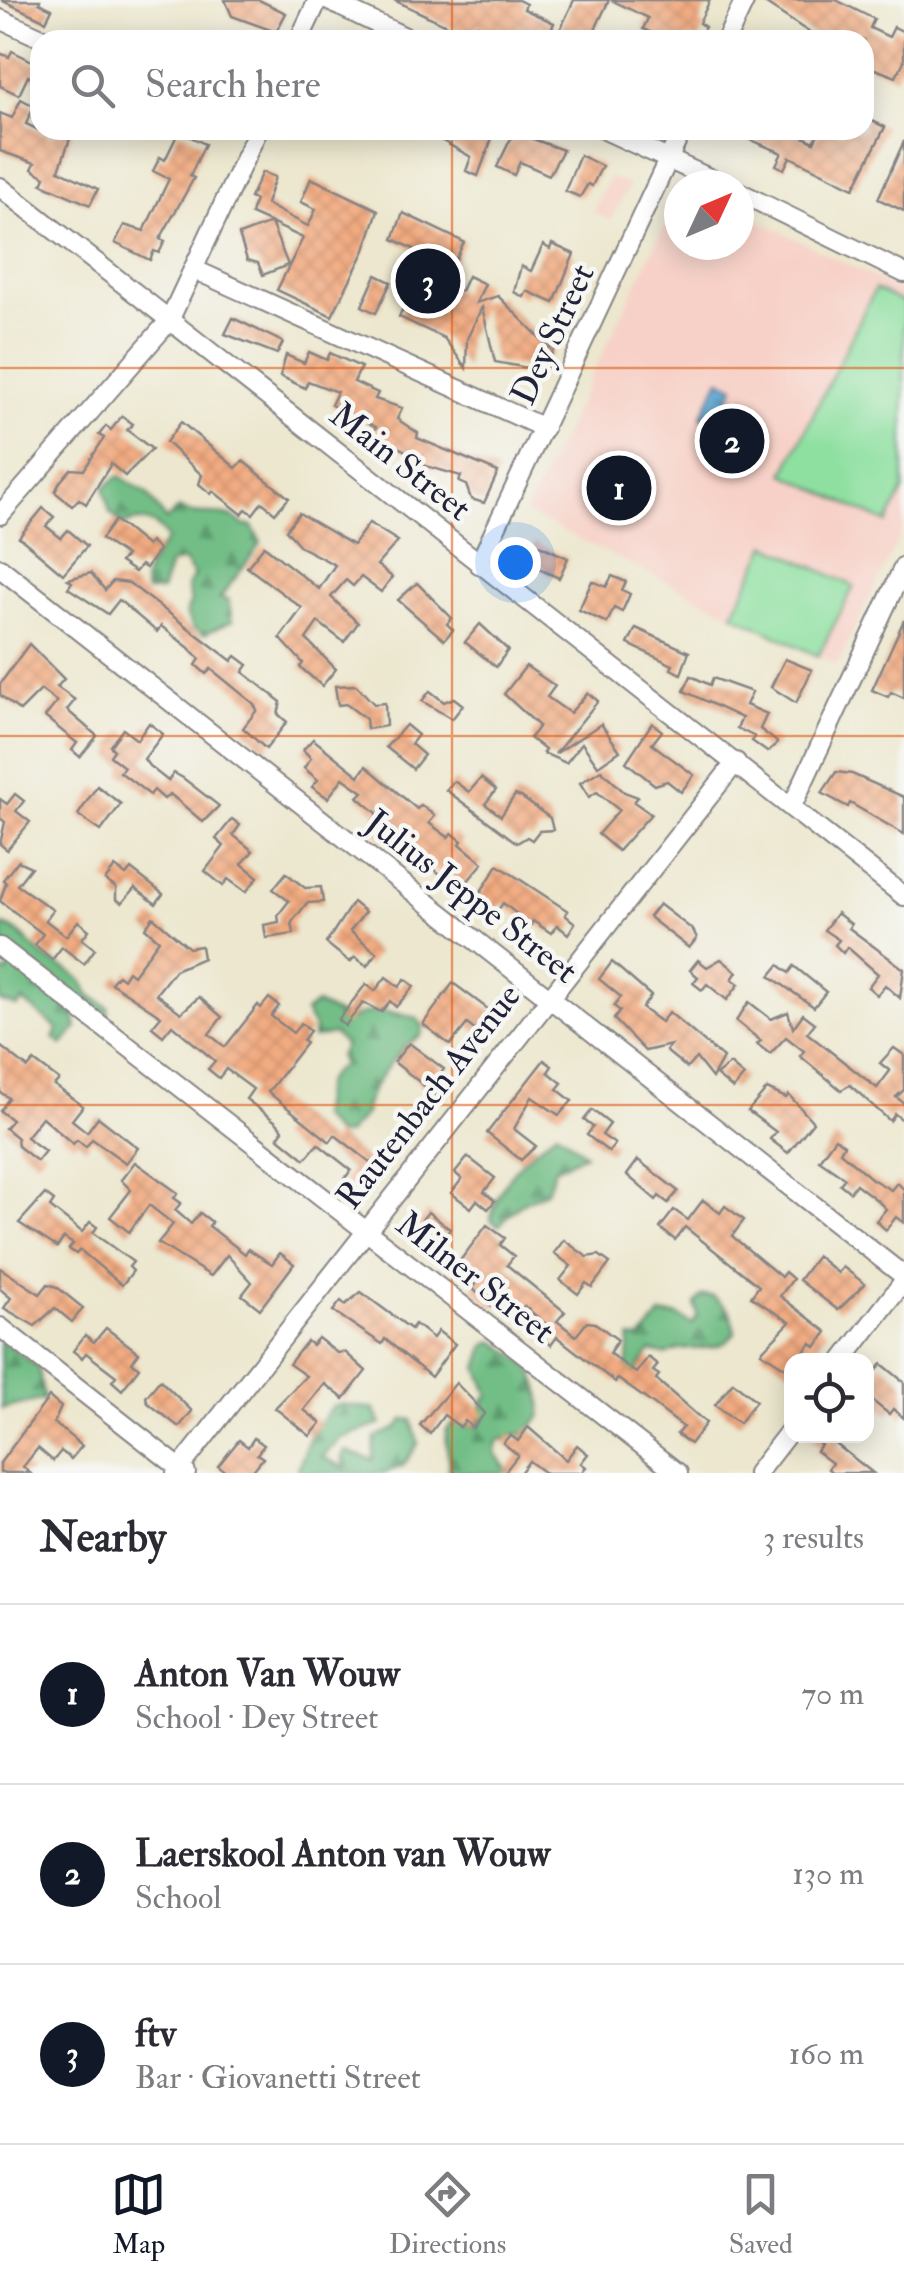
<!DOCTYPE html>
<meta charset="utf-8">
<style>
body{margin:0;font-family:"IM FELL Double Pica",serif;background:#f2f2f3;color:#2b2b33}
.controls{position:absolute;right:30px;bottom:30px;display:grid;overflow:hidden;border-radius:20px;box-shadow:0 5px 25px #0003}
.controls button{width:90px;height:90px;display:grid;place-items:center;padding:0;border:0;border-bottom:2px solid #e1e1e2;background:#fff;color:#2b2b33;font:50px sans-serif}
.compass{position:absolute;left:664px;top:170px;width:90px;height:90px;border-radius:50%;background:#fff;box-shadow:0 5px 25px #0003;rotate:46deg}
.you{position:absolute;left:515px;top:562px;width:35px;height:35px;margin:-25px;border:8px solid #fff;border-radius:50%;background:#1a73e8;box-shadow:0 0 0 15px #1a73e833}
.badge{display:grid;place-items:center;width:65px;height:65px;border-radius:50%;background:#111827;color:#fff;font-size:32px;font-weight:700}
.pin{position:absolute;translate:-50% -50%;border:5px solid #fff;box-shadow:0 2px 10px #0006}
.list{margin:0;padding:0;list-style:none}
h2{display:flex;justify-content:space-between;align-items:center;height:130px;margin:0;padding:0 40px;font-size:42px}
h2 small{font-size:32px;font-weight:400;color:#7c7c81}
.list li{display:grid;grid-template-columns:65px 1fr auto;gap:30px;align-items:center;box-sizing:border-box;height:180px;padding:0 40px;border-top:2px solid #e1e1e2}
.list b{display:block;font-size:38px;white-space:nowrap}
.list p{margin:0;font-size:32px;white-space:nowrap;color:#7c7c81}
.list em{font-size:32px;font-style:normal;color:#7c7c81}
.icon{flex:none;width:55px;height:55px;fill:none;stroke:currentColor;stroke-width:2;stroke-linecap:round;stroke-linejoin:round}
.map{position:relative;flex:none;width:904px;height:1473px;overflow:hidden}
.search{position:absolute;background:#fff;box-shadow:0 5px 25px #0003;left:30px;right:30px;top:30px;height:110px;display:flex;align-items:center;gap:25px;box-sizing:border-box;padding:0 35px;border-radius:30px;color:#7c7c81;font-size:38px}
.sheet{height:670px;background:#fff}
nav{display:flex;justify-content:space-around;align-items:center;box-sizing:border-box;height:140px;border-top:2px solid #e1e1e2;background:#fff;font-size:28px;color:#7c7c81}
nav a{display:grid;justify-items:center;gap:5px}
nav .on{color:#111827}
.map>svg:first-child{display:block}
.built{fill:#f7d1c7}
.green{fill:#8ee0a0;stroke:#58816e;stroke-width:2.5}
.forest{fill:url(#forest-firs);stroke:#4a7060;stroke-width:2.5}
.water{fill:url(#water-ripples);stroke:#3e6486;stroke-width:2.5}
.building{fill:url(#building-cross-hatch)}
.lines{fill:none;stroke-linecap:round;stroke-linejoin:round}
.minor-casing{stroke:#878484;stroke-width:22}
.minor{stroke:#fff;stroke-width:18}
.grid{fill:none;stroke:#de560e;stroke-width:2.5;stroke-opacity:0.55}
.labels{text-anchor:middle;stroke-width:9;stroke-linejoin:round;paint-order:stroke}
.street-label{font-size:35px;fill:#22223b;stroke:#f6f6f2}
</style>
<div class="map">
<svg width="904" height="1473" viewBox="0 0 904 1473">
<defs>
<pattern id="forest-firs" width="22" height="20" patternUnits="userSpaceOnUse" patternTransform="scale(2.5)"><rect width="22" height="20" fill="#72be86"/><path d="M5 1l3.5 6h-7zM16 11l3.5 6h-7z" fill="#5d9a6f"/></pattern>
<pattern id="water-ripples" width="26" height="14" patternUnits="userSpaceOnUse" patternTransform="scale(2.5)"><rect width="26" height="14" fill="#59a6d2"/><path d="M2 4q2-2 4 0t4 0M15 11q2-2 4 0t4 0" fill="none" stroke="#4987ac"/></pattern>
<pattern id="building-cross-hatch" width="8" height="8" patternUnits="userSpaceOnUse" patternTransform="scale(2.5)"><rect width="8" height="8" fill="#f2ab81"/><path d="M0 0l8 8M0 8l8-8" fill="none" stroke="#cf9370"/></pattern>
</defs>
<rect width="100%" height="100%" fill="#f6f6f2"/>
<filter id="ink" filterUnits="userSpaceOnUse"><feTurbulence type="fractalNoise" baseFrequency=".01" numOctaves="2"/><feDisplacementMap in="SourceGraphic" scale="20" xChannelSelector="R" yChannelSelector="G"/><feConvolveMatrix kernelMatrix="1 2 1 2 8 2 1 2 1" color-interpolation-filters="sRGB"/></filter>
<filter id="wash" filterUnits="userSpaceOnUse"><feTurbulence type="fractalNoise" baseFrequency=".0048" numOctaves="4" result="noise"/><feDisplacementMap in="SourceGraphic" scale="40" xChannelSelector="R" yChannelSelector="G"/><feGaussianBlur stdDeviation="2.25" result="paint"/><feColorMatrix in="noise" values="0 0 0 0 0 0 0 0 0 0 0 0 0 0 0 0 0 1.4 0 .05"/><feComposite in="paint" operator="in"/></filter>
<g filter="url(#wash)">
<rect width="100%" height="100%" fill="#ece7ce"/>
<g class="built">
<path d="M609 177 629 185 611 220 593 212Z"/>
<path d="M679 196V245H739V211L904 292V527L837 665 525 513Z"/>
</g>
<g class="green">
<path d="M875 289 904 303V489L887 523 784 474Z"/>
<path d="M767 545 854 586 818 656 733 614Z"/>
</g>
<g class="forest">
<path d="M119 476 146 493 166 520 179 509C202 520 229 506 244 526L251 525 261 543 220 598 228 600 232 621 204 634 193 628 186 614 191 601 187 587 194 575 184 561 170 564 161 591 146 592C139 572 156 556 167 539 157 521 142 517 124 525L110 513 104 488Z"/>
<path d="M3 925C20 929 28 944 42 955 57 968 84 971 88 994L108 1007V1013L102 1019 74 1015 77 1028 62 1045 54 1038 58 1029 23 1001 17 1007 0 1001V972L8 973C11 956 0 941 3 925Z"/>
<path d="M316 1004 350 1020C369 1006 395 1012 417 1018L423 1027 421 1036C401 1043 363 1095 365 1114L346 1135 335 1134 319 1116C325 1093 318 1079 342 1066L339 1056 345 1045 334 1034 313 1038 314 1028 305 1012Z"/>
<path d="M557 1131 585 1154 554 1169C547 1197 547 1191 524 1202 514 1207 506 1218 499 1226L491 1220C498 1179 526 1157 557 1131Z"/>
<path d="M702 1296H713L730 1311 735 1332C718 1359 690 1340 666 1355L651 1351 632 1376 627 1372 630 1338 641 1339 661 1315H677L692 1324 698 1316 695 1304Z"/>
<path d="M0 1340 38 1367 44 1399 2 1409Z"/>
<path d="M494 1341C528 1363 544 1374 541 1416L527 1432 497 1441 495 1453 509 1473H449L446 1431 451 1424 477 1427 482 1419 483 1401 489 1395 478 1368 485 1346Z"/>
<path d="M341 1404 374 1409 381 1424 341 1438 322 1457 345 1468 342 1456 346 1451 373 1460 375 1438 397 1428 404 1419 412 1420 418 1444 403 1466 384 1473H305L298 1469 309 1439 332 1406Z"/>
</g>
<path class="water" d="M720 379 735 386 716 424 701 417Z"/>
<g id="blocks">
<g class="building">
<path d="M1 0H40L39 3 52 9 46 21Z"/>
<path d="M225 0H259L286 13 276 32 232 16Z"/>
<path d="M394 0H518L526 4 524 9 554 23 547 40H512L477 25 471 37Z"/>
<path d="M574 0H609L592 36 586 32 582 40 560 30Z"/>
<path d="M611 0H710L699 23 705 27 698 40H654L656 35 643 29 648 18Z"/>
<path d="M760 0H836L874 19 870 28 889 37 894 27 904 32V61L896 77 864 65V40H821Z"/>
<path d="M12 51 40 65V81L28 76 19 95 0 86V53L9 57Z"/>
<path d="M21 99 34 106 26 124 53 137 57 130H73L59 170 98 189 90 205 42 184 45 177 32 169 35 163 0 151V113L12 118Z"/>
<path d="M864 117 885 127 854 188 790 157 784 169 776 165 782 153 727 130H789L814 142 820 130H864Z"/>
<path d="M423 130H495L478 176 466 171 471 157Z"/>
<path d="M179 131 205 144 190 176 194 178 160 239 165 241 159 253 154 251 150 260 115 243 124 225 144 231 169 179 153 171 160 157 165 160Z"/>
<path d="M514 132 563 150 549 175 520 162 514 175 497 167Z"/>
<path d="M904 141V211L878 199Z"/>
<path d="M580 155 602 166 592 186 588 184 580 197 565 191Z"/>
<path d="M262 172 275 177 266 204 308 226 316 209 301 202 311 178 378 210 365 250 332 316 277 290 303 238 271 223 288 265 263 275 258 263 247 260 239 235 271 223 251 214 255 200 250 198Z"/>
<path d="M403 213 464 242 455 261 450 266 393 239Z"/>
<path d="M552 244 574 254 554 303 527 291 524 297 514 292 521 266 531 271 543 245 550 249Z"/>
<path d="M376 275 391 282 376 313 362 306Z"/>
<path d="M468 276 485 284 476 303 498 296 553 351 544 371 495 362 482 307 467 339 466 368 444 338 399 317 417 278 461 291Z"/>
<path d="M233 318 283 342 277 354 225 334Z"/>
<path d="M309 352 327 360 330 353 361 367 354 382 378 393 375 399 402 408 397 419 418 433 417 438 498 472 484 503 471 499 466 485 459 482 461 476 419 464 421 458 372 435 376 427 331 405 337 392 308 381 305 388 280 376 286 355 304 363Z"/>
<path d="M122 416 133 424 127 430 152 449 125 476 111 464 86 504 79 499 72 506 55 492 60 482 71 469 84 470 104 438 99 435 106 426 111 430Z"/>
<path d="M181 422 236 468 243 461 289 498 275 513 262 502 253 514 246 509 242 514 213 491 211 494 199 484 202 475 166 442Z"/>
<path d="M43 508 54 517 46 526 61 538 68 530 87 546 63 574 19 537Z"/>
<path d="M299 513 353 545 369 523 398 541 377 565 392 577 381 592 361 577 353 586 346 580 331 597 358 623 344 642 318 622 306 639 336 669 322 686 300 667 303 663 280 638 302 608 247 567 264 546 319 589 335 565 301 547 286 530Z"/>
<path d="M115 520 147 546 150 542 159 550 146 568 141 565 135 572 120 562 126 556 101 539Z"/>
<path d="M535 543 568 558 559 578 526 563Z"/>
<path d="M91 573 105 590 113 581 129 583 232 661 236 656 248 665 243 672 281 702 278 714 287 722 266 749 243 728 257 710 253 703 211 669 206 674 196 665 200 659 188 647 161 626 157 632 119 600 108 614 68 588 72 582 68 579Z"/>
<path d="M612 576 626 582 622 590 630 594 622 612 614 608 607 623 579 610 592 581 606 587Z"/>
<path d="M417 583 452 618 447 624 453 630 444 640 398 600Z"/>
<path d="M904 620V698L891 692 888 697 872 690Z"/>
<path d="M480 624 508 650 496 667 465 642Z"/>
<path d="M636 628 689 652 681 674 671 669 673 665 628 644Z"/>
<path d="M29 644 64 679 57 687 75 700 67 710 97 736 80 757 72 750 77 743 45 717 57 702 41 690 20 711 0 695V684Z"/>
<path d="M785 659 812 670 796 703 771 687Z"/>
<path d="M526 666 555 686 547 697 570 713 588 693 598 701 555 754 601 724 620 751 598 766 582 743 566 763 543 753 545 750 530 738 539 726 504 694Z"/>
<path d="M691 676 710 685 713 678 752 692 746 705 767 714 760 729 777 742 775 746 767 752 752 741 755 737 737 728 742 718 684 691Z"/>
<path d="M356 685 374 704 385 703 386 726 367 729 366 719 346 704 338 705 335 686Z"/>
<path d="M430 691 444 702 454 698 463 705 452 719 422 701Z"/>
<path d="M149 723 163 734 144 759 149 766 168 781 174 773 183 778 219 806 203 822 170 794 164 799 154 790 150 795 120 772 124 767 110 756 114 750 110 746 123 729 137 740Z"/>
<path d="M652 723 662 731 652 744 694 775 681 792 667 781 655 785 626 762Z"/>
<path d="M406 725 418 735 411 744 424 755 413 769 386 747Z"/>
<path d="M313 739 359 776 366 766 417 809 421 805 435 816 429 823 448 837 452 833 462 841 460 844 483 863 461 889 410 852 406 858 369 827 378 814 358 797 363 792 343 778 328 798 312 787 318 780 304 768 311 758 303 750Z"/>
<path d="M601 770 624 792 638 797 634 802 651 814 618 851 598 834 619 810 597 792 589 797 580 783Z"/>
<path d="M836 772 852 774 904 797V834L850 803 848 807 822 793Z"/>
<path d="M481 778 496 790 485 804 501 816 515 795 521 797 550 818 553 830 539 831 532 840 527 837 517 843 446 790 454 781 469 792Z"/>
<path d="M97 786 121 804 101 831 78 815Z"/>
<path d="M15 794 24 801 16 811 30 822 7 850 0 844 5 822 0 818V799L7 804Z"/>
<path d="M232 819 240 825 233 835 253 851 242 864 258 877 246 892 228 879 223 886 205 871 224 846 216 839Z"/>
<path d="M18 861 31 867 17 885 53 910 45 920 66 936 78 921 89 930 82 939 95 949 84 964 62 947 52 960 35 945 43 934 0 901 6 883 3 880Z"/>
<path d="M498 865 568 911 565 915 575 923 568 934 557 925 551 933 533 921 531 925 503 903 493 917 474 902Z"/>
<path d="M115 867 126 875 131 869 163 894 156 904 135 888 122 903 116 899V888L105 880Z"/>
<path d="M286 873 305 888 321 887 323 902 307 903 292 922 294 934 266 938 264 925 279 922 278 915 289 901 273 889Z"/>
<path d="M353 902 365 912 350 931 377 953 367 966 355 957 350 962 326 943Z"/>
<path d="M659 904 693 930 697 938 689 948 649 917Z"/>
<path d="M837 913 851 924 849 928 904 969 900 998 885 985 877 995 868 987 878 974 847 947 843 953 835 945 839 940 824 930Z"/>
<path d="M153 917 189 948 201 946 203 958 175 970 156 994 181 1013 199 997 222 1017 209 1034 225 1047 258 1005 261 1008 269 998 279 1006 271 1016 293 1033 301 1023 310 1031 303 1040 306 1043 268 1092 330 1142 335 1135 374 1165 354 1190 343 1181 351 1170 318 1144 305 1159 278 1137 283 1130 276 1122 246 1099 253 1089 226 1069 219 1078 208 1069 215 1061 172 1025 163 1036 152 1027 161 1016 111 983 118 975 123 979 128 971 133 975 159 940 145 928Z"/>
<path d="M721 959 737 972 732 979 739 984 727 1000 707 984 702 990 693 983 698 977 690 970 698 960 707 967Z"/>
<path d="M612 962 651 996 642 1008 661 1022 669 1012 723 1058 712 1078 696 1058 687 1068 666 1051 671 1045 645 1051 614 1019 620 1011 614 1006 621 997 599 979Z"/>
<path d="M779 965 789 973 794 966 826 992 814 1007 770 976Z"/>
<path d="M386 977 399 987 405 979 414 986 396 1007 390 1001 381 1012 363 1003 345 1026 338 1020 366 984 375 991Z"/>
<path d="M453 983 496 1015 481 1035 467 1024 450 1045 423 1024Z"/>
<path d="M749 1002 771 1019 788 1012 793 1028 803 1014 815 1023 807 1033 877 1088 890 1071 880 1063 894 1048 904 1055V1090L896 1097 904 1103V1121L895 1114 890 1121 850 1085 841 1090 800 1056 804 1051 786 1037 770 1054 757 1044 761 1041 736 1021Z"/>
<path d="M409 1043 444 1069 440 1075 447 1081 436 1095 394 1062Z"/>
<path d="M0 1046 28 1068 34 1061 59 1080 54 1085 83 1106 72 1120 87 1132 98 1117 138 1148 126 1163 92 1139 86 1147 77 1140 73 1144 42 1117 26 1137 45 1151 37 1161 18 1146 17 1138 5 1128 12 1120 0 1111 9 1098 0 1092Z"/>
<path d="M544 1060 552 1066 548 1072 562 1083 557 1089 572 1101 559 1115 532 1097 514 1129 536 1146 521 1160 487 1133Z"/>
<path d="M730 1064 744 1076 733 1089 716 1075Z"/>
<path d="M767 1089 786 1098 789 1095 813 1122 788 1153 770 1139 776 1132 748 1111Z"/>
<path d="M592 1110 610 1124 602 1135 615 1144 609 1152 587 1135 593 1127 584 1120Z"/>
<path d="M835 1138 844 1145 840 1152 872 1179 891 1190 897 1183 904 1189V1223L896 1217 886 1230 876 1221 886 1209 878 1201 856 1184 850 1192 840 1184 845 1178 819 1160Z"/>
<path d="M468 1157 495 1178 484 1192 495 1201 488 1209 477 1200 471 1208 451 1193 462 1179 455 1173Z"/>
<path d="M638 1160 678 1191 668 1203 659 1196 656 1200 627 1175Z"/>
<path d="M135 1162 178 1193 174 1198 181 1203 175 1210 191 1224 200 1213 212 1222 209 1226 245 1254 248 1249 272 1264 280 1253 294 1264 260 1309 242 1295 252 1282 227 1255 211 1276 158 1243 173 1224 149 1205 129 1232 110 1217 131 1190 121 1180Z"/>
<path d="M45 1194 54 1201 50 1207 82 1232 90 1222 97 1227 93 1233 133 1262 129 1267 133 1271 122 1285 80 1250 76 1254 69 1249 73 1244 64 1238 57 1247 19 1223Z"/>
<path d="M703 1200 720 1213 725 1206 744 1220 732 1236 781 1277 785 1272 793 1279 780 1296 827 1332 816 1347 811 1343 797 1360H792V1372L761 1352 790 1322 751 1297 759 1286 685 1227 675 1240 660 1228 674 1210 688 1220Z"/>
<path d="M428 1212 450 1229 439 1245 451 1254 442 1265 422 1250 429 1242 414 1230Z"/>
<path d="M487 1225 505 1238 500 1245 514 1256 507 1265 565 1312 557 1321 576 1336 587 1322 595 1323 618 1340 609 1353 636 1373 648 1357 658 1365 653 1371 659 1375 656 1379 706 1423 690 1444 677 1434 683 1427 653 1404 618 1379 615 1382 557 1337 551 1345 539 1335 547 1325 524 1306 514 1317 498 1304 492 1307 472 1288 477 1282 456 1266Z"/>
<path d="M564 1240 587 1257 599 1255 610 1263 592 1287 586 1283 578 1294 560 1280 571 1266 554 1253Z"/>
<path d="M817 1256 838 1273 843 1267 865 1284 838 1310 799 1280Z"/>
<path d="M0 1268 40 1294 48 1284 57 1287 83 1308 72 1322 55 1308 35 1326 4 1308 11 1298 0 1289Z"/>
<path d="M361 1292 411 1329 415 1324 433 1338 438 1331 455 1344 431 1377 385 1339 382 1344 333 1311 341 1301 345 1305Z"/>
<path d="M106 1328 139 1353 132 1362 139 1368 122 1390 112 1381 116 1376 86 1353 82 1358 73 1351 85 1335 94 1342Z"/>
<path d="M318 1338 337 1353 345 1352 366 1371 344 1399 325 1384 304 1410 321 1423 310 1436 275 1408 306 1376 289 1364 307 1341 312 1345Z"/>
<path d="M882 1364 904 1382V1418L893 1409 889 1414 866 1396V1384Z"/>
<path d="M160 1380 192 1411 179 1427 148 1403 146 1397Z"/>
<path d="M733 1382 756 1401 739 1423 715 1405Z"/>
<path d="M456 1383 485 1413 473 1428 465 1421 460 1427 444 1415 430 1434 420 1425Z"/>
<path d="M49 1397 61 1407 54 1423 82 1446 71 1459 61 1451 53 1461 38 1448 23 1467 30 1473H0V1463Z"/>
<path d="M528 1427 566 1460 577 1445 588 1454 581 1463 586 1467 581 1473H545L529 1461 520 1473H504L518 1455 503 1443 510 1435 518 1441Z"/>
<path d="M809 1436H844L837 1445 873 1473H833L828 1469 832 1463 816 1451 821 1445Z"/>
<path d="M254 1438 264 1445 257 1454 263 1458 251 1473H227L218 1466 239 1440 248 1447Z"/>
</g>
</g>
</g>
<g filter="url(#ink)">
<use href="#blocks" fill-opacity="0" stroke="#878484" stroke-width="2.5"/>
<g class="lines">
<defs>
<g id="minor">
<path d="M327 0 411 40"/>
<path d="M0 19 46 40"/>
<path d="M299 40 318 0"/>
<path d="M726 40 745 0"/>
<path d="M605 130 724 185"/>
<path d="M0 187 904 896"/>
<path d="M739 192 904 273"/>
<path d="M193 269 544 428"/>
<path d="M0 515 169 321 258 130"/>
<path d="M479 564 682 130"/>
<path d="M0 568 904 1276"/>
<path d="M793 804 904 566"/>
<path d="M0 947 678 1473"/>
<path d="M0 1327 186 1473"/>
<path d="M843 1360 904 1281"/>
<path d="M176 1473 736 762"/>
<path d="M757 1473 792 1428"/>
</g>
</defs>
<use href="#minor" class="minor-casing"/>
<use href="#minor" class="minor"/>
</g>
</g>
<path class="grid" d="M452 0V40M452 130V1473M0 368H904M0 736H904M0 1105H904"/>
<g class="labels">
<g class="street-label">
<text transform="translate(552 334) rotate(-65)" y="12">Dey Street</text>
<text transform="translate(401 461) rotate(38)" y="12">Main Street</text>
<text transform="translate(472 896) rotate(38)" y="12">Julius Jeppe Street</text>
<text transform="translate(428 1096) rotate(-52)" y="12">Rautenbach Avenue</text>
<text transform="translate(476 1277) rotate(38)" y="12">Milner Street</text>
</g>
</g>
</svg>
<div class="controls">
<button><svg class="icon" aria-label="locate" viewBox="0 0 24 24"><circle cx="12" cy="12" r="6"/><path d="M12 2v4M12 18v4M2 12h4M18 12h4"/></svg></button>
</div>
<svg class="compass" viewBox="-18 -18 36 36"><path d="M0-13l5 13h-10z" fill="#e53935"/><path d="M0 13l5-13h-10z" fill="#7c7c81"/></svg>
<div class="you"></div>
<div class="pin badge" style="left:619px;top:488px">1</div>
<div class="pin badge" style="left:732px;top:441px">2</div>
<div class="pin badge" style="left:428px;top:281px">3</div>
<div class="search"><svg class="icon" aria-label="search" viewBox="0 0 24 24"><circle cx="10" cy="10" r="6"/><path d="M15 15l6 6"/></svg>Search here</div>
</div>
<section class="sheet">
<h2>Nearby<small>3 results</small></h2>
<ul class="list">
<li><span class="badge">1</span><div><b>Anton Van Wouw</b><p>School · Dey Street</p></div><em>70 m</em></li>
<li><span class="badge">2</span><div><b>Laerskool Anton van Wouw</b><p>School</p></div><em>130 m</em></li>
<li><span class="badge">3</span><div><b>ftv</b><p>Bar · Giovanetti Street</p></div><em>160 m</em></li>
</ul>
</section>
<nav>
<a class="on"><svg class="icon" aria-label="map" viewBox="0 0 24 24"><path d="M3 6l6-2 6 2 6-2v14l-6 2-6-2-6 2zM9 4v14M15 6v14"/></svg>Map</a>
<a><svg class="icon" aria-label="directions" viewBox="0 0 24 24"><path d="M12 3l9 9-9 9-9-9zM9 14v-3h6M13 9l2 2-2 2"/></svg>Directions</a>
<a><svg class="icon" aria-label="saved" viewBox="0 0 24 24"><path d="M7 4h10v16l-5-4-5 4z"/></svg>Saved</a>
</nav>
